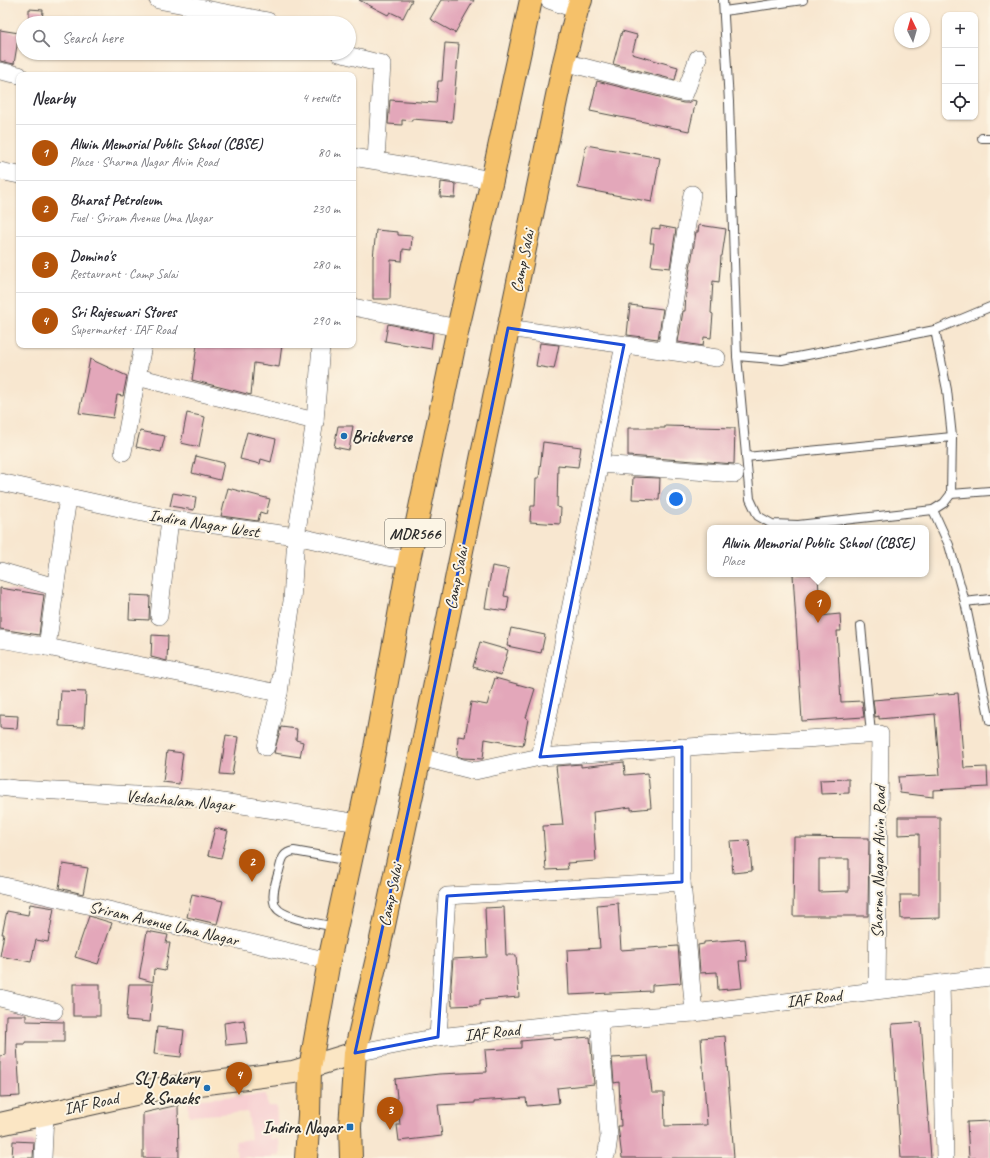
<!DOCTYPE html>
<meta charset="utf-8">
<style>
body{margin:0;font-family:Caveat,sans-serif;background:#f2f2f3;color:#2b2b33}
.controls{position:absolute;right:12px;top:12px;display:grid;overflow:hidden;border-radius:8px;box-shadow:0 1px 3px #0004}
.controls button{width:36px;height:36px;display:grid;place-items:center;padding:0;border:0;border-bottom:1px solid #e1e1e2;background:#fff;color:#2b2b33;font:20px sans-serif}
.compass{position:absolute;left:894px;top:12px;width:36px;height:36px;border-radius:50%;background:#fff;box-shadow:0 1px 3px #0004;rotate:355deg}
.you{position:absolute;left:676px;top:499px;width:14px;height:14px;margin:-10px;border:3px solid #fff;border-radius:50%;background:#1a73e8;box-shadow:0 0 0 6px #1a73e833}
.badge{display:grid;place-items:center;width:26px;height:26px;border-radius:50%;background:#b45309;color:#fff;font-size:13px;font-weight:700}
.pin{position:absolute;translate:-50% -33px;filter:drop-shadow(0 1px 2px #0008)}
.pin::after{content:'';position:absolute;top:21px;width:14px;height:12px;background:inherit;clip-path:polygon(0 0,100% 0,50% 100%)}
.popup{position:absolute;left:707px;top:525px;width:222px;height:52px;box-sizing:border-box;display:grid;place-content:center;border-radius:8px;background:#fff;filter:drop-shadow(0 1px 3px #0005);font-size:13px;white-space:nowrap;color:#7c7c81}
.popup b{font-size:15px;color:#2b2b33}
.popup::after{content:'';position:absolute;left:50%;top:100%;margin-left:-8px;border:8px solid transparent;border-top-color:#fff}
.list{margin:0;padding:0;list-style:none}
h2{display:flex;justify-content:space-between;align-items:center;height:52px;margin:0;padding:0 16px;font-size:17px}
h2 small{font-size:13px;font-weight:400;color:#7c7c81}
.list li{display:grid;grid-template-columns:26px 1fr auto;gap:12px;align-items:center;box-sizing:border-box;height:56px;padding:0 16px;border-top:1px solid #e1e1e2}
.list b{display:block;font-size:15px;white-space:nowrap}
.list p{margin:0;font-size:13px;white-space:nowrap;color:#7c7c81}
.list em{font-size:13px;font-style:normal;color:#7c7c81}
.icon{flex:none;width:22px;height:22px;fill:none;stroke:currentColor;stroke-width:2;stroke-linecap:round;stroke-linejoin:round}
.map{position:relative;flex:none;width:990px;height:1158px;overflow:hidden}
.search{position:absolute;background:#fff;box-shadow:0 1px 3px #0004;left:16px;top:16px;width:340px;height:44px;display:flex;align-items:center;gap:10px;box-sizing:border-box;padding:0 14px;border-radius:22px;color:#7c7c81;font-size:15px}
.panel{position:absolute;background:#fff;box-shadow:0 1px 3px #0004;left:16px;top:72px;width:340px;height:276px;border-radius:8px}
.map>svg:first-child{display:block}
.built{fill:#f7cfd2}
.building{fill:#e3a7ba;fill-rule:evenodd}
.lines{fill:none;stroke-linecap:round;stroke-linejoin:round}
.lane-casing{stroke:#4a4744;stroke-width:10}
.street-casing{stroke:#4a4744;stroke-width:18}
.secondary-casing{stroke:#4a4744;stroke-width:24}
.primary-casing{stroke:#4a4744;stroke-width:24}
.lane{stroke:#fff;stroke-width:8}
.street{stroke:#fff;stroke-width:17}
.secondary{stroke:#fbe6c4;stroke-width:22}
.primary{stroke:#f5c16b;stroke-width:22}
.marked{fill:none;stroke:#1d4ed8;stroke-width:3;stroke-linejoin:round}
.poi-dot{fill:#1f6fb2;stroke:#fcf5e5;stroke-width:1.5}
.labels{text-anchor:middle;stroke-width:4;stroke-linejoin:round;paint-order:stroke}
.shield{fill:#fcf5e5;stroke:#6a6863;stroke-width:1}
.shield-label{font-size:16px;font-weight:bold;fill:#2b2b2b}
.street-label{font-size:17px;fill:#2b2b2b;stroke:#fcf5e5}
.poi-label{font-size:17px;font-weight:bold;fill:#2b2b2b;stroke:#fcf5e5;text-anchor:end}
</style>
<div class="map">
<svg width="990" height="1158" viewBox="0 0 990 1158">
<rect width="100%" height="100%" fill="#fcf5e5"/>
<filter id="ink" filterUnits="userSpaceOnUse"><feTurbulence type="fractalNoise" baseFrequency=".025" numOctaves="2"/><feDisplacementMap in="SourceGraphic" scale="8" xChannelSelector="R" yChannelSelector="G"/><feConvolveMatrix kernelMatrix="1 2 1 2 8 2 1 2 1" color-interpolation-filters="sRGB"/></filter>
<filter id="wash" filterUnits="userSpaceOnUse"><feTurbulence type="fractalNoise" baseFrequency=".012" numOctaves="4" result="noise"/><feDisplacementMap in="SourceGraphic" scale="16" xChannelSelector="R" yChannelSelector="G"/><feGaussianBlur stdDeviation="0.9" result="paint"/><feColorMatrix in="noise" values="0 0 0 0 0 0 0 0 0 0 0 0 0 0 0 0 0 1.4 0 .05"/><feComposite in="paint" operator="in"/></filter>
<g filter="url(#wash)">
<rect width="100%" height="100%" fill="#f8e7d0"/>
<path class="built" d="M266 1094 267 1106H276L278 1131 269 1132 270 1139H279L280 1156H272V1158H251V1157L237 1158 235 1141 251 1139 248 1112 189 1116 188 1100Z"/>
<g id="blocks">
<g class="building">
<path d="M359 0H412L403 18 390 12 388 15Z"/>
<path d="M441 0H474L455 33 430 19Z"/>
<path d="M29 9 43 10 42 23H29Z"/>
<path d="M0 30 19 33 14 64 0 61Z"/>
<path d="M622 31 637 35 632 54 678 67 675 80 613 64Z"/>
<path d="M445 43 459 44 452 122 412 119V121L402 120V125L388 124 390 100 436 103 438 81H442Z"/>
<path d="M597 81 683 103H688L692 100 696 101 689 131 590 111Z"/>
<path d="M586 145 660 158 652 202 578 188Z"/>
<path d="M441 182 456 184 455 198 440 197Z"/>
<path d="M699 225 726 229 722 256H721L719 282 713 281 711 313 713 314 711 338 704 337 703 346 678 342 683 311H685L686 294 696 232H698Z"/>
<path d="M660 226 676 229 670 268 651 266 654 243H650L652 228 660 229Z"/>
<path d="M376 230 398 232V235L412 236 411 250 403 249 402 261 391 260 390 299H373V258Z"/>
<path d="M630 305 663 309 658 339 627 335Z"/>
<path d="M388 324 433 333 431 349 385 341Z"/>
<path d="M540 343 559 345 554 369 536 366Z"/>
<path d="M197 345H282L279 367 254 363 251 395 192 380Z"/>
<path d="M90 359 127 376 123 396 117 395 113 418 79 413Z"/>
<path d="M187 413 205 417 199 447 181 443Z"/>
<path d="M338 426H353L349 450 334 447Z"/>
<path d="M665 426 735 428 734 464 628 456V428H665Z"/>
<path d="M140 431 165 436 161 452 136 447Z"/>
<path d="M247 432 276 439 271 462 261 459 260 464 240 459Z"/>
<path d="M543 442 581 447 578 467 558 465 557 507 561 508 560 524 530 522 531 506H535L536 478H539Z"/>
<path d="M196 456 224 463 220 480 192 473Z"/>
<path d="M633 477 660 478 659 500 632 499Z"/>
<path d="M228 488 270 499 266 514 260 512 258 521 221 516Z"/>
<path d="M173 493 196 497 194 510 170 506Z"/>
<path d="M492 566 509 569 504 596 509 597 507 611 485 608Z"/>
<path d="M793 574H818L820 616 840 614 841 631H837L841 702 862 701 864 717 802 721Z"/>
<path d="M0 588 44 595 39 635 0 629Z"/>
<path d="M130 595 150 596 149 620 129 619Z"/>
<path d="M511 628 545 635 541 653 507 646Z"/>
<path d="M152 635 168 636 167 661 151 657Z"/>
<path d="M480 642 508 650 501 675 473 667Z"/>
<path d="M495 678 535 689 526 718 528 719 523 746 485 739 483 759 463 758 457 756 458 736 465 737 471 702 487 705Z"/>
<path d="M61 691 86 692 84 727 59 726Z"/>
<path d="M958 693 964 768 987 767 988 787 933 790V797L900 793 898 777 940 775 935 714 879 719V716L875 717 873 700Z"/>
<path d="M0 715 18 716 17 729 0 728Z"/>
<path d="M281 727 297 729 296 740 303 742 300 757 274 753Z"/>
<path d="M226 735 238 737 232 775 220 774Z"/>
<path d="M167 751 183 753 179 784 163 782Z"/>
<path d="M624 762 625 775 648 773 651 808 631 810V807L593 812 596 861 567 863 568 869 546 870 543 826 563 825 556 766 581 764V767Z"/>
<path d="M849 779V793L821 794 820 780Z"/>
<path d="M898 817H940V918L901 919 900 895H919V834L898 835Z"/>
<path d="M215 828 228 831 221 858 208 855Z"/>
<path d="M794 837 869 838 868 916H793ZM819 859H849V891L819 892Z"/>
<path d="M749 840 752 871 733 873 730 841Z"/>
<path d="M63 864 88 868 83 894 59 888Z"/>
<path d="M192 894 223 901 217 924 187 917Z"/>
<path d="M618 903 621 950 678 946 681 983 652 985V991L569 995 567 950 600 948 597 905Z"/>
<path d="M30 904 54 908 48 942 36 940 31 962 0 956 4 934H2L7 911 28 915Z"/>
<path d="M504 907 506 955H516L519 997 480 1000V1005L452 1006 451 985 453 959 487 957 485 908Z"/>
<path d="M89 916 112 923 98 964 75 957Z"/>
<path d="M147 931 168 935 166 943H170L165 971 154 969 153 982 139 978Z"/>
<path d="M745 939 747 961H739L742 988 718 990 717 972 700 973 698 945 704 944V942Z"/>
<rect x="73" y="984" width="27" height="32"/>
<path d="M129 984H153L150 1022 126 1020Z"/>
<path d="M6 1015H26V1021L64 1022V1042H25V1044H17L20 1096 0 1097V1056L5 1055Z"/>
<path d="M244 1020 247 1043 226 1045 224 1023Z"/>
<path d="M921 1022 931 1158H901L892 1024Z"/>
<path d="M157 1027 184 1030 181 1057 154 1054Z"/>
<path d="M725 1036 734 1158H622L618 1126H621L619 1082 614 1083 612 1058 648 1056 652 1093H664L665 1126 707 1125 701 1038Z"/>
<path d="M590 1037 594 1084 557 1088 559 1103 527 1106 526 1098 475 1101V1103L438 1105 442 1136 399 1141 397 1125H400L395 1079 439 1074 487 1072 485 1050 521 1048V1041L553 1038V1040Z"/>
<path d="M178 1105 179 1158H143V1113Z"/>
<path d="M990 1121V1158H969L967 1122Z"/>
<path d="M13 1141 34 1142 33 1158H12Z"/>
</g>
</g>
</g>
<g filter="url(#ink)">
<use href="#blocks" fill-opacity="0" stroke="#4a4744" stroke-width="1"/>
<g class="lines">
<defs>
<g id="lane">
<path d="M723 0 729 102 737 356 750 499 758 516 772 524 798 525 933 510 944 503 951 494 952 437 947 390 935 330"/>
<path d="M724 11 803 0"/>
<path d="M982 138H990"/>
<path d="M737 356 782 360 935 330 990 307"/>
<path d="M746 457 952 437"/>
<path d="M951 494 990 491"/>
<path d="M933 510 949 545 965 602 990 721"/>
<path d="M965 602 990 599"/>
<path d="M861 626 871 734"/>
<path d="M336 927C322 924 283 919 276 907 270 898 276 881 279 871 282 860 282 853 294 851L350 861"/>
</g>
<g id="street">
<path d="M158 0 268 21"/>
<path d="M549 0 577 10"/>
<path d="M339 53 382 64 376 160"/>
<path d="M564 62 685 93 698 58"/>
<path d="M0 71 19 75"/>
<path d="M353 157 492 180"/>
<path d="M0 171 19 175"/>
<path d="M353 307 458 328"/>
<path d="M508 328 717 358"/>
<path d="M666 351 692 194"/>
<path d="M137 377 315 421"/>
<path d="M123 452 143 345"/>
<path d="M599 464 735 474"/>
<path d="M0 482 170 519 296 536 388 557 409 560"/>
<path d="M0 571 55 587"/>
<path d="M159 616 170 519"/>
<path d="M0 639 47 647 279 693 292 601 296 536 315 421 321 345"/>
<path d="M47 647 68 497"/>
<path d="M266 747 279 693"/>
<path d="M682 747V882L694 1013"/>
<path d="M420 757 475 771 540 757 880 734 877 990"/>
<path d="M540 757 624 345"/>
<path d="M0 787 16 789 196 798 359 823"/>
<path d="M0 885 329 961"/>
<path d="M941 983 945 1158"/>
<path d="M0 998 54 1011"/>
<path d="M599 1020 609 1137 607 1152 605 1158"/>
<path d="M438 1037 447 896 682 882"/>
<path d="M355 1053 438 1037 599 1020 694 1013 990 977"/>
<path d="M43 1158 45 1113"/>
</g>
<path id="secondary" d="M0 1124 153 1090 293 1072 355 1053"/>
<g id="primary">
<path d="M306 1158 309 1115 310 1068 329 961 359 823 375 748 409 560 458 328 492 180 531 0"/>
<path d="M351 1158 350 1127 355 1053 377 958 420 757 460 560 564 62 577 10 581 0"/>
</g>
</defs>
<use href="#lane" class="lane-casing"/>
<use href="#street" class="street-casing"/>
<use href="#secondary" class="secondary-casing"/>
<use href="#primary" class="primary-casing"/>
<use href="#lane" class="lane"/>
<use href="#street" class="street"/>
<use href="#secondary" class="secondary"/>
<use href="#primary" class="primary"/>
</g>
</g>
<path class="marked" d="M508 328 624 345 540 757 682 747V882L447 896 438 1037 355 1053 420 757Z"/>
<g class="poi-dot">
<circle cx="344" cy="436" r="4"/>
<circle cx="207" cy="1088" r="4"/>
<rect x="346" y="1123" width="8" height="8" rx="2"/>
</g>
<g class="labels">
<rect class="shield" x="385" y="519" width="60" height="28" rx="3"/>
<g class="shield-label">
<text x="415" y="539">MDR566</text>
</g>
<g class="street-label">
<text transform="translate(522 261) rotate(-78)" y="6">Camp Salai</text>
<text transform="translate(204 523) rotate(9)" y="6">Indira Nagar West</text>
<text transform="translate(456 578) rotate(-79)" y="6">Camp Salai</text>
<text transform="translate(180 800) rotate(5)" y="6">Vedachalam Nagar</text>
<text transform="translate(878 862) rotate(-89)" y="6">Sharma Nagar Alvin Road</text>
<text transform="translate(390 895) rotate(-78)" y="6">Camp Salai</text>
<text transform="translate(164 923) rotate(13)" y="6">Sriram Avenue Uma Nagar</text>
<text transform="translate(814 998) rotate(-7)" y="6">IAF Road</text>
<text transform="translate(492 1032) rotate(-6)" y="6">IAF Road</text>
<text transform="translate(91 1103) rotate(-12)" y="6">IAF Road</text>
</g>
<g class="poi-label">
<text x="352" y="442" text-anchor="start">Brickverse</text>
<text x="199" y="1084">SLJ Bakery<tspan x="199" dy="20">&amp; Snacks</tspan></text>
<text x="342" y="1133">Indira Nagar</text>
</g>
</g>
</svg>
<div class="controls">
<button>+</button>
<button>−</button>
<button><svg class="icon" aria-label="locate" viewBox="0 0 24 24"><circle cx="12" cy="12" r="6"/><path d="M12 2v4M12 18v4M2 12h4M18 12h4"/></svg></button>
</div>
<svg class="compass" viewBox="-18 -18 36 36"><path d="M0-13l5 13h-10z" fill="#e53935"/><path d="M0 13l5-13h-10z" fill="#7c7c81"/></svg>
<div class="you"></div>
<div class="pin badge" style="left:818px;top:623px">1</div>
<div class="popup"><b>Alwin Memorial Public School (CBSE)</b>Place</div>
<div class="pin badge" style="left:252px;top:882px">2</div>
<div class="pin badge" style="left:390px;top:1130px">3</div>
<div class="pin badge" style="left:239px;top:1095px">4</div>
<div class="search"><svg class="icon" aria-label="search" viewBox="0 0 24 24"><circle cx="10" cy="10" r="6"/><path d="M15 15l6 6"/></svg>Search here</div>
<section class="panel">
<h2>Nearby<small>4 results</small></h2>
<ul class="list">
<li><span class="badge">1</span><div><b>Alwin Memorial Public School (CBSE)</b><p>Place · Sharma Nagar Alvin Road</p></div><em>80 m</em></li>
<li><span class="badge">2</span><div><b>Bharat Petroleum</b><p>Fuel · Sriram Avenue Uma Nagar</p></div><em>230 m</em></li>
<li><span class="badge">3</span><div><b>Domino's</b><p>Restaurant · Camp Salai</p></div><em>280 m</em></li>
<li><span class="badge">4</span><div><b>Sri Rajeswari Stores</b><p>Supermarket · IAF Road</p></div><em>290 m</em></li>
</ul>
</section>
</div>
